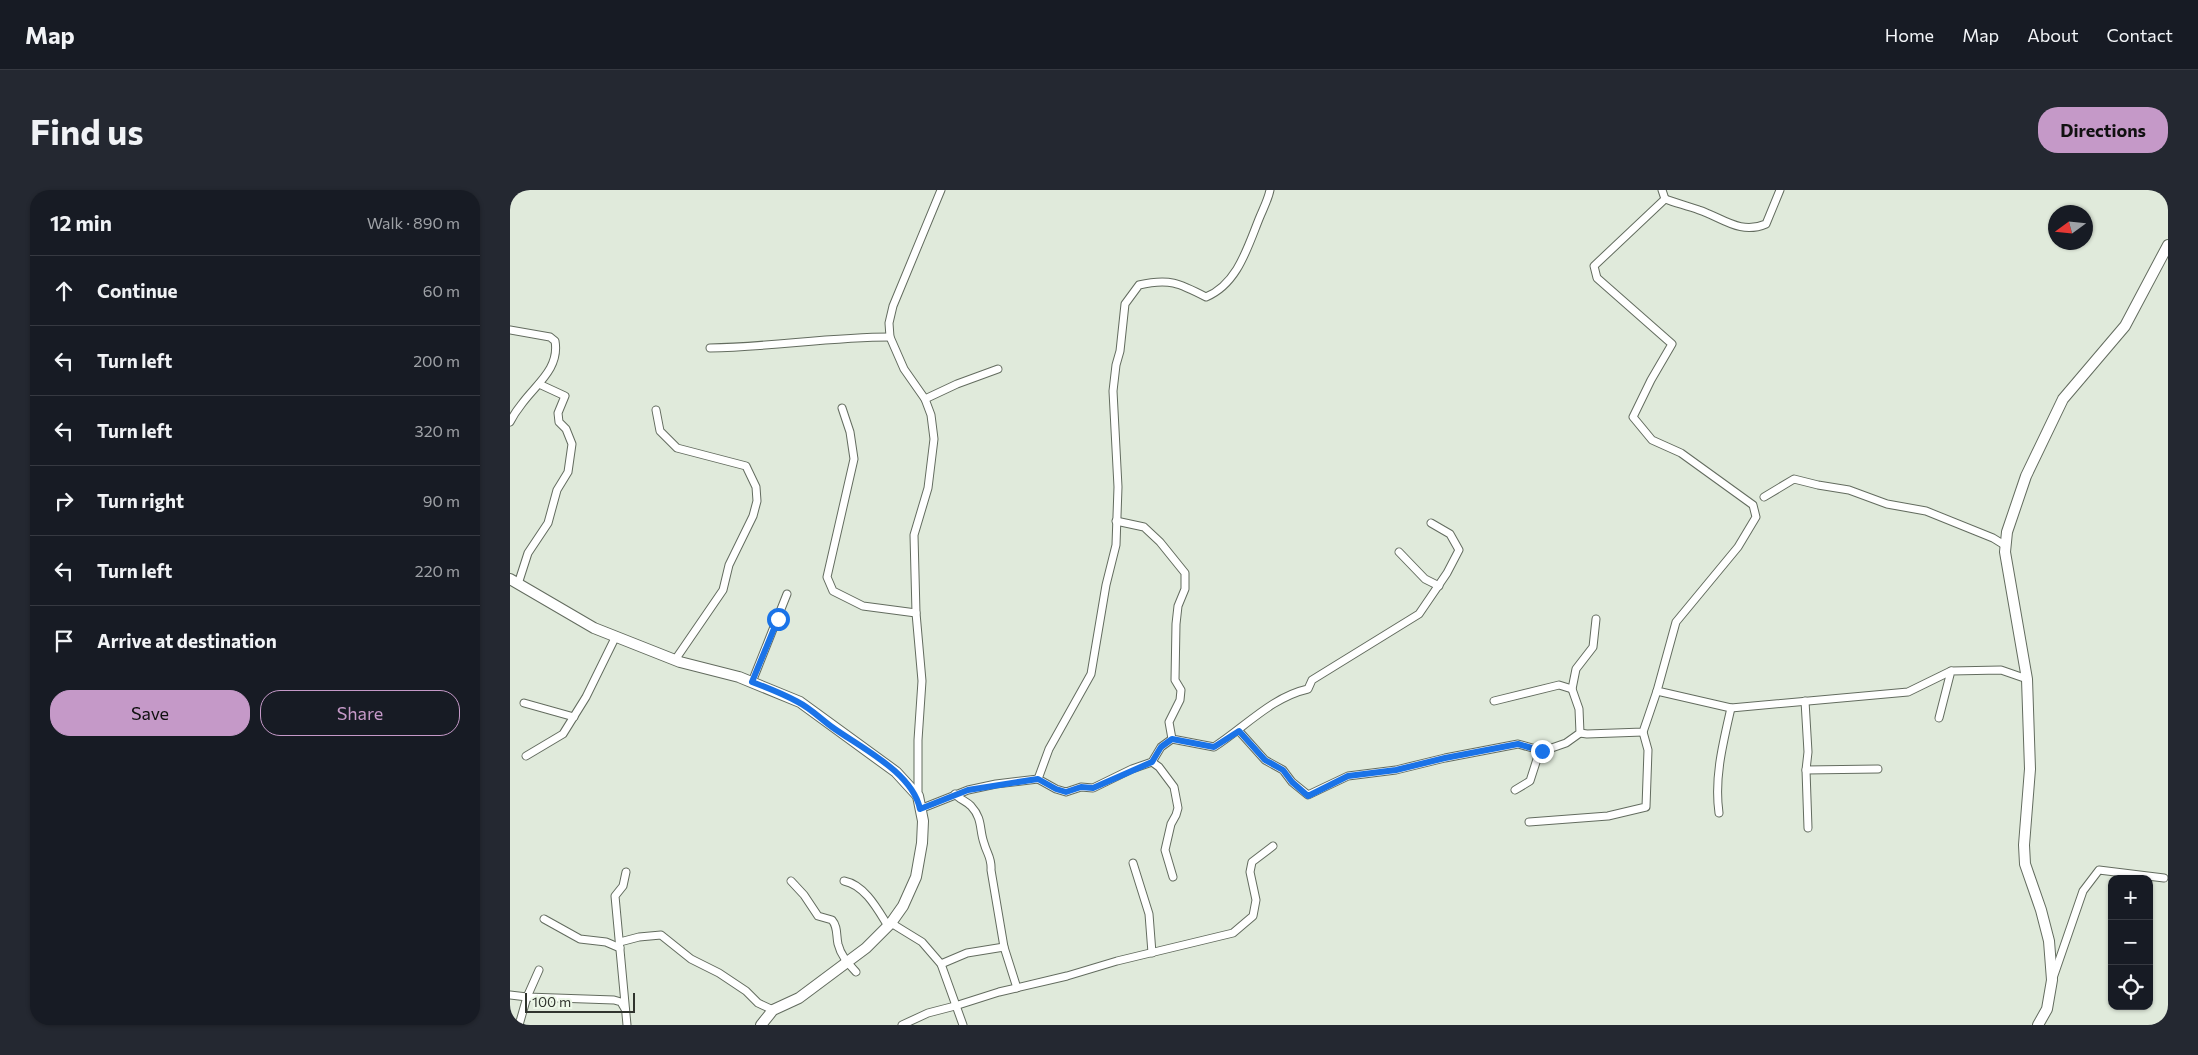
<!DOCTYPE html>
<meta charset="utf-8">
<style>
body{margin:0;font-family:Commissioner,sans-serif;background:#242831;color:#f1f3f6}
.controls{position:absolute;right:15px;bottom:15px;display:grid;overflow:hidden;border-radius:10px;box-shadow:0 1px 4px #0004}
.controls button{width:45px;height:45px;display:grid;place-items:center;padding:0;border:0;border-bottom:1px solid #363941;background:#171b24;color:#f1f3f6;font:25px sans-serif}
.compass{position:absolute;left:1538px;top:15px;width:45px;height:45px;border-radius:50%;background:#171b24;box-shadow:0 1px 4px #0004;rotate:255deg}
.scale{position:absolute;left:15px;bottom:12px;width:110px;box-sizing:border-box;padding-left:5px;border:2px solid #30342e;border-top:0;font-size:14px;line-height:18px;white-space:nowrap;color:#30342e;-webkit-text-stroke:4px #edf8e8;paint-order:stroke}
.stop{position:absolute;width:15px;height:15px;margin:-11px;border:4px solid #1a73e8;border-radius:50%;background:#fff}
.stop.end{background:#1a73e8;border-color:#fff;box-shadow:0 1px 5px #0008}
.list{margin:0;padding:0;list-style:none}
h2{display:flex;justify-content:space-between;align-items:center;height:65px;margin:0;padding:0 20px;font-size:21px}
h2 small{font-size:16px;font-weight:400;color:#9ea1a6}
.list li{display:grid;grid-template-columns:32px 1fr auto;gap:15px;align-items:center;box-sizing:border-box;height:70px;padding:0 20px;border-top:1px solid #363941}
.list b{display:block;font-size:19px;white-space:nowrap}
.list em{font-size:16px;font-style:normal;color:#9ea1a6}
.actions{display:flex;gap:10px;padding:15px 20px}
.actions a{flex:1;padding:11px 0;border:1px solid #c599c8;border-radius:20px;text-align:center;font-size:18px;color:#c599c8}
.actions .main{background:#c599c8;color:#111}
.icon{flex:none;width:28px;height:28px;fill:none;stroke:currentColor;stroke-width:2;stroke-linecap:round;stroke-linejoin:round}
.map{position:relative;flex:none;width:1658px;height:835px;overflow:hidden;border-radius:20px}
header{display:flex;align-items:center;gap:30px;box-sizing:border-box;height:70px;padding:0 25px;background:#171b24;border-bottom:1px solid #363941}
header strong{font-size:24px}
nav{display:flex;gap:28px;margin-inline-start:auto;font-size:18px}
.intro{display:flex;align-items:center;justify-content:space-between;box-sizing:border-box;height:120px;padding:0 30px}
h1{margin:0;font-size:35px}
.button{padding:12px 22px;border-radius:20px;background:#c599c8;color:#111;font-size:18px;font-weight:700}
main{display:flex;gap:30px;padding:0 30px}
aside{flex:1;background:#171b24;border-radius:20px;box-shadow:0 1px 4px #0004}
.map>svg:first-child{display:block}
.lines{fill:none;stroke-linecap:round;stroke-linejoin:round}
.street-casing{stroke:#636c5f;stroke-width:9}
.secondary-casing{stroke:#636c5f;stroke-width:12}
.street{stroke:#fff;stroke-width:7}
.secondary{stroke:#fff;stroke-width:10}
.route{stroke:#1a73e8;stroke-width:6}
</style>
<header>
<strong>Map</strong>
<nav><a>Home</a><a>Map</a><a>About</a><a>Contact</a></nav>
</header>
<div class="intro"><h1>Find us</h1><a class="button">Directions</a></div>
<main>
<aside>
<h2>12 min<small>Walk · 890 m</small></h2>
<ul class="list">
<li><svg class="icon" aria-label="ahead" viewBox="0 0 24 24"><path d="M12 20V5M6 11l6-6 6 6"/></svg><div><b>Continue</b></div><em>60 m</em></li>
<li><svg class="icon" aria-label="left" viewBox="0 0 24 24"><path d="M17 20v-9H6M10 6l-5 5 5 5"/></svg><div><b>Turn left</b></div><em>200 m</em></li>
<li><svg class="icon" aria-label="left" viewBox="0 0 24 24"><path d="M17 20v-9H6M10 6l-5 5 5 5"/></svg><div><b>Turn left</b></div><em>320 m</em></li>
<li><svg class="icon" aria-label="right" viewBox="0 0 24 24"><path d="M7 20v-9h11M14 6l5 5-5 5"/></svg><div><b>Turn right</b></div><em>90 m</em></li>
<li><svg class="icon" aria-label="left" viewBox="0 0 24 24"><path d="M17 20v-9H6M10 6l-5 5 5 5"/></svg><div><b>Turn left</b></div><em>220 m</em></li>
<li><svg class="icon" aria-label="arrive" viewBox="0 0 24 24"><path d="M6 21V4h12l-3 4 3 4H6"/></svg><div><b>Arrive at destination</b></div></li>
</ul>
<div class="actions"><a class="main">Save</a><a>Share</a></div>
</aside>
<div class="map">
<svg width="1658" height="835" viewBox="0 0 1658 835">
<rect width="100%" height="100%" fill="#e0eadb"/>
<g class="lines">
<defs>
<g id="street">
<path d="M1152 0 1155 9"/>
<path d="M1155 9 1084 76 1087 88 1162 154 1141 190 1123 227 1142 250 1171 263 1243 315 1246 327 1228 357 1166 432 1147 501 1221 518 1398 502 1441 481"/>
<path d="M1155 9C1166 13 1178 16 1189 20 1213 28 1230 45 1256 34L1270 0"/>
<path d="M0 140 40 147 45 151C50 179 25 195 11 215 7 220 3 226 0 232"/>
<path d="M200 158C261 157 320 147 380 147"/>
<path d="M415 209 447 194 488 179"/>
<path d="M332 218 340 242 344 269 317 387 323 401 353 416 406 423"/>
<path d="M146 220 150 241 167 258 236 276 246 297 247 311 243 326 219 375 213 400 165 470"/>
<path d="M1254 307 1284 289 1308 295 1339 300 1377 314 1416 321 1483 348 1496 356"/>
<path d="M606 331 634 337 650 352 675 383V399L668 416 666 434 665 490 671 500 670 510 659 532 662 549 704 557C735 537 762 507 798 499L802 490 909 424 937 383 949 360 940 344 921 333"/>
<path d="M889 362 915 389 929 396"/>
<path d="M8 394 18 363 38 333 47 300 58 282 62 254 56 239 49 232 48 223 55 206 29 194"/>
<path d="M242 492 277 404"/>
<path d="M984 511 1049 495 1062 499"/>
<path d="M1295 511 1298 562 1296 580 1368 579"/>
<path d="M14 513 64 527"/>
<path d="M1429 528 1441 481 1491 480 1517 489"/>
<path d="M729 541 755 570 773 580 782 592 798 605 838 586 886 580 935 568 1008 554 1033 561 1056 553 1070 543 1069 519 1062 499 1066 479 1083 457 1086 429"/>
<path d="M1070 543 1077 544 1133 542 1147 501"/>
<path d="M662 549 651 557 642 572 622 579 583 598 571 597 556 602 546 599 528 589 539 559 581 484 596 395 606 355 608 297 603 201 606 175 610 161 615 114 629 95C659 88 669 93 696 107 727 94 737 59 749 29 753 19 758 10 760 0"/>
<path d="M16 566 53 544 76 507 106 446"/>
<path d="M642 572 649 577 664 597 668 618 666 625 661 634 655 660 663 687"/>
<path d="M1296 580 1298 638"/>
<path d="M1005 600 1020 591 1028 566 1033 561"/>
<path d="M445 604C449 609 456 611 461 616 473 629 469 639 474 653 477 664 482 668 481 680L494 757 507 798"/>
<path d="M408 606V550L412 491 406 423 404 345 418 298 424 249 421 225 415 209 394 179 380 147 379 133 383 116 431 0"/>
<path d="M410 619 458 600 486 594 528 589"/>
<path d="M1209 623C1204 588 1213 553 1221 518"/>
<path d="M1019 632 1098 626 1136 617 1138 560 1133 542"/>
<path d="M623 673 639 724 642 763"/>
<path d="M116 682 113 696 105 706 117 835"/>
<path d="M281 691 294 705 308 726 322 730C328 737 326 745 328 754 331 766 338 773 346 782"/>
<path d="M334 691C355 695 368 720 378 736"/>
<path d="M34 729 70 749 96 752 110 758"/>
<path d="M381 733 412 752 431 774 453 835"/>
<path d="M110 752 129 747 151 745 181 769 209 783 236 801 248 813 263 820"/>
<path d="M431 774 457 763 494 757"/>
<path d="M1543 788 1573 701 1589 680 1654 688"/>
<path d="M0 805 17 807 104 810 111 812 115 819"/>
<path d="M9 835 17 807 29 780"/>
<path d="M392 835 418 823 445 816 489 802 557 786 607 771 723 743 743 726 746 710 740 682 742 672 763 656"/>
</g>
<g id="secondary">
<path d="M0 389 84 438 170 472 229 487 290 512 386 582 408 606 413 631 412 653 406 687 393 716 381 733 356 758 289 808 263 820 251 835"/>
<path d="M1528 835 1537 819 1542 790 1539 751 1531 720 1515 674 1514 655 1520 579 1517 489 1495 362 1497 342 1516 286 1553 209 1615 136 1658 55"/>
</g>
</defs>
<use href="#street" class="street-casing"/>
<use href="#secondary" class="secondary-casing"/>
<use href="#street" class="street"/>
<use href="#secondary" class="secondary"/>
</g>
<g class="lines">
<path class="route" d="M268 429 242 492C258 498 273 504 288 512 300 518 311 529 322 537 351 558 402 582 410 619L458 600 521 590 528 589 546 599 556 602 571 597 583 598 642 572 651 557 662 549 704 557 729 541 755 570 773 580 782 592 798 606 838 586 886 580 935 568 1008 554 1032 561"/>
</g>
</svg>
<div class="controls">
<button>+</button>
<button>−</button>
<button><svg class="icon" aria-label="locate" viewBox="0 0 24 24"><circle cx="12" cy="12" r="6"/><path d="M12 2v4M12 18v4M2 12h4M18 12h4"/></svg></button>
</div>
<svg class="compass" viewBox="-18 -18 36 36"><path d="M0-13l5 13h-10z" fill="#e53935"/><path d="M0 13l5-13h-10z" fill="#9ea1a6"/></svg>
<div class="scale">100 m</div>
<div class="stop" style="left:268px;top:429px"></div>
<div class="stop end" style="left:1032px;top:561px"></div>
</div>
</main>
